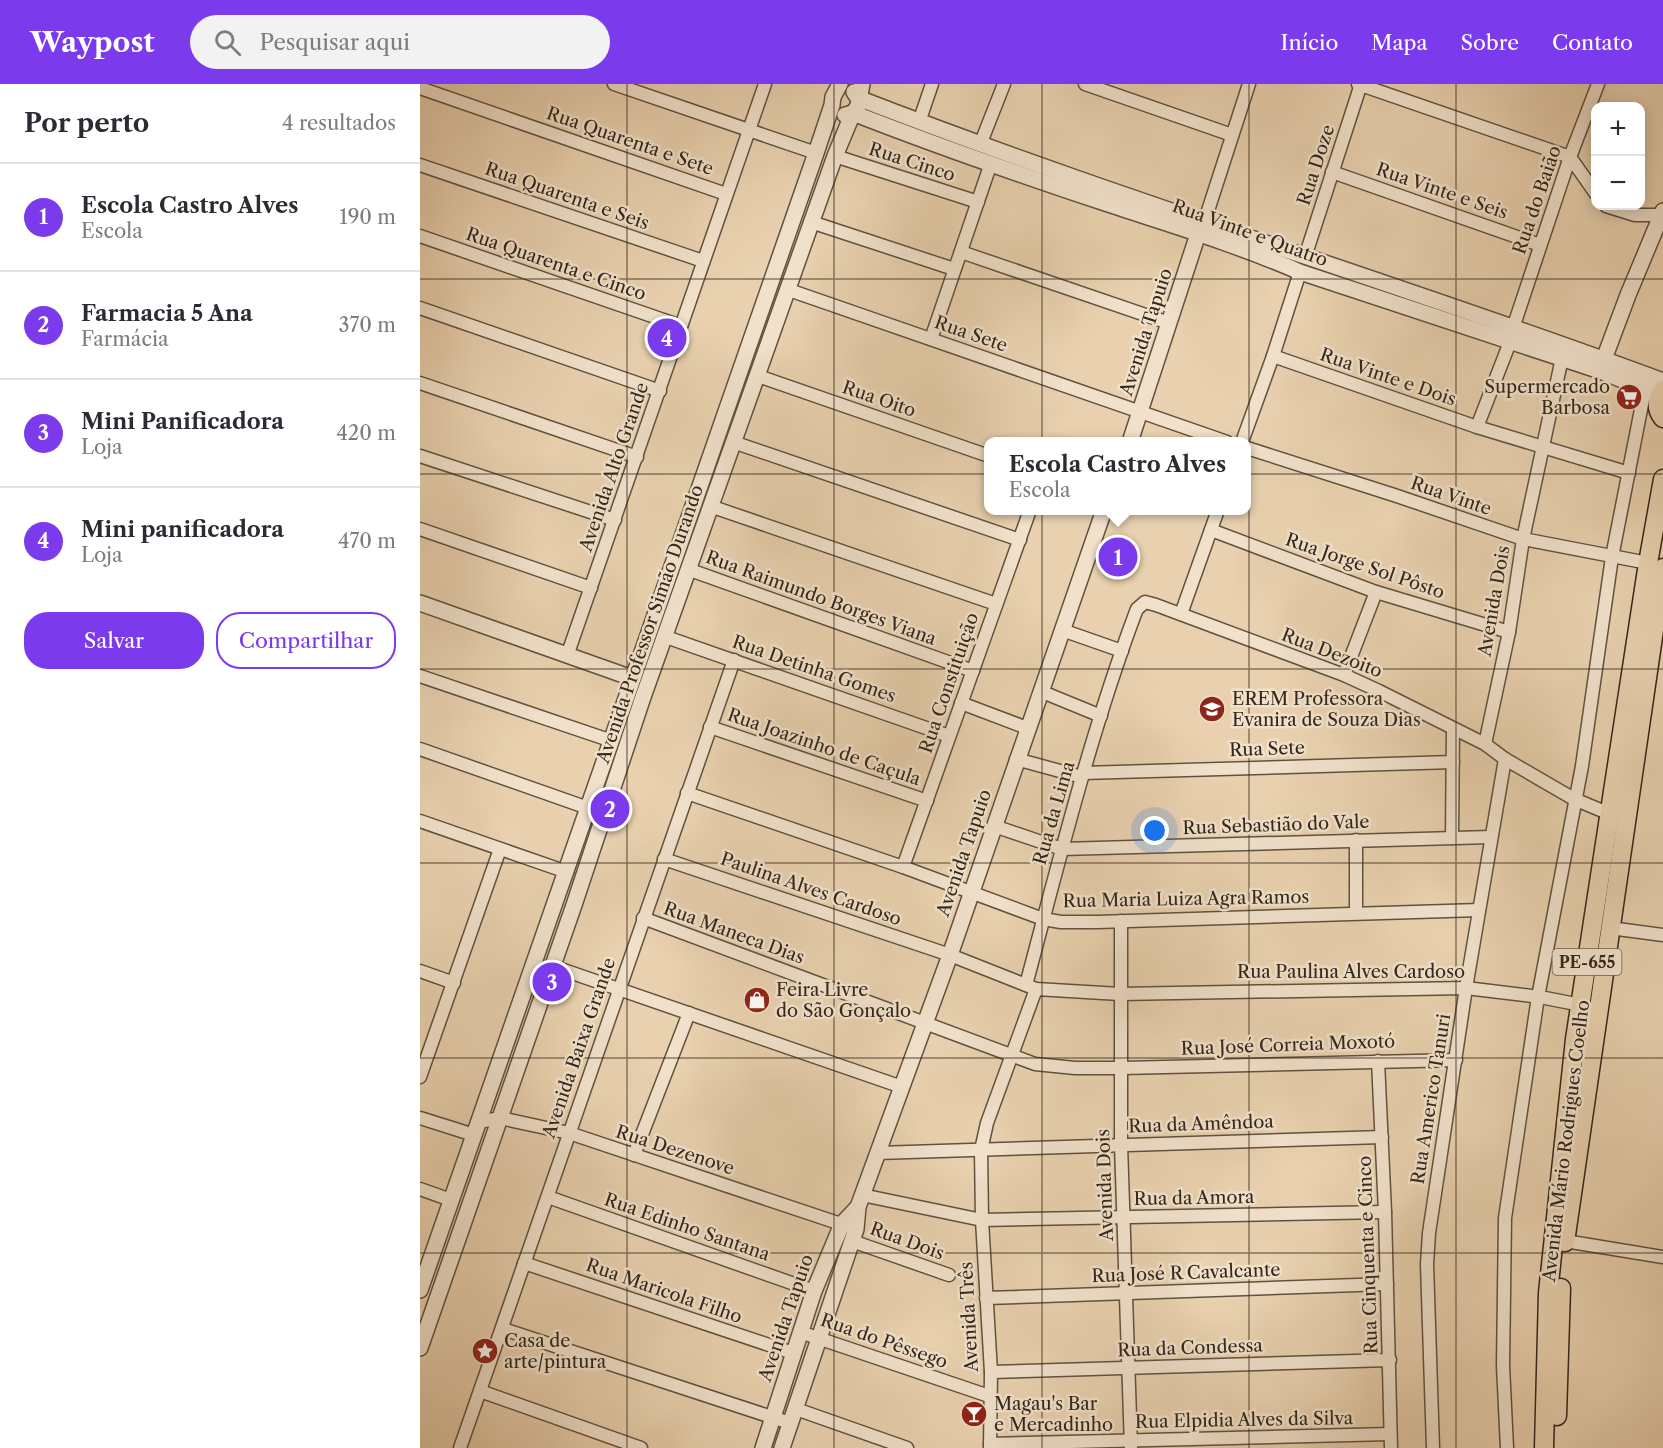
<!DOCTYPE html>
<html lang="pt">
<meta charset="utf-8">
<style>
body{margin:0;font-family:"Libre Caslon Text",serif;background:#f2f2f3;color:#2b2b33}
.controls{position:absolute;right:18px;top:18px;display:grid;overflow:hidden;border-radius:12px;box-shadow:0 3px 15px #0003}
.controls button{width:54px;height:54px;display:grid;place-items:center;padding:0;border:0;border-bottom:2px solid #e1e1e2;background:#fff;color:#2b2b33;font:30px sans-serif}
.you{position:absolute;left:735px;top:747px;width:21px;height:21px;margin:-15px;border:4px solid #fff;border-radius:50%;background:#1a73e8;box-shadow:0 0 0 9px #1a73e833}
.badge{display:grid;place-items:center;width:39px;height:39px;border-radius:50%;background:#7c3aed;color:#fff;font-size:20px;font-weight:700}
.pin{position:absolute;translate:-50% -50%;border:3px solid #fff;box-shadow:0 2px 6px #0006}
.popup{position:absolute;left:564px;top:353px;width:267px;height:78px;box-sizing:border-box;display:grid;place-content:center;border-radius:12px;background:#fff;filter:drop-shadow(0 2px 4px #0005);font-size:20px;white-space:nowrap;color:#7c7c81}
.popup b{font-size:22px;color:#2b2b33}
.popup::after{content:'';position:absolute;left:50%;top:100%;margin-left:-12px;border:12px solid transparent;border-top-color:#fff}
.list{margin:0;padding:0;list-style:none}
h2{display:flex;justify-content:space-between;align-items:center;height:78px;margin:0;padding:0 24px;font-size:26px}
h2 small{font-size:20px;font-weight:400;color:#7c7c81}
.list li{display:grid;grid-template-columns:39px 1fr auto;gap:18px;align-items:center;box-sizing:border-box;height:108px;padding:0 24px;border-top:2px solid #e1e1e2}
.list b{display:block;font-size:22px;white-space:nowrap}
.list p{margin:0;font-size:20px;white-space:nowrap;color:#7c7c81}
.list em{font-size:20px;font-style:normal;color:#7c7c81}
.actions{display:flex;gap:12px;padding:18px 24px}
.actions a{flex:1;padding:14px 0;border:2px solid #7c3aed;border-radius:24px;text-align:center;font-size:21px;color:#7c3aed}
.actions .main{background:#7c3aed;color:#fff}
.icon{flex:none;width:33px;height:33px;fill:none;stroke:currentColor;stroke-width:2;stroke-linecap:round;stroke-linejoin:round}
.map{position:relative;flex:none;width:1243px;height:1364px;overflow:hidden}
header{display:flex;align-items:center;gap:36px;box-sizing:border-box;height:84px;padding:0 30px;background:#7c3aed;color:#fff}
header strong{font-size:28px}
nav{display:flex;gap:33px;margin-inline-start:auto;font-size:21px}
.search{width:420px;height:54px;background:#f2f2f3;display:flex;align-items:center;gap:15px;box-sizing:border-box;padding:0 21px;border-radius:33px;color:#7c7c81;font-size:22px}
main{display:flex}
aside{flex:1;background:#fff}
.map>svg:first-child{display:block}
.lines{fill:none;stroke-linecap:round;stroke-linejoin:round}
.minor-casing{stroke:#5f523f;stroke-width:15}
.tertiary-casing{stroke:#5f523f;stroke-width:18}
.primary-casing{stroke:#31271a;stroke-width:21}
.minor{stroke:#f1e1cb;stroke-width:12}
.tertiary{stroke:#f1e1cb;stroke-width:15}
.primary{stroke:#e9d1af;stroke-width:18}
.grid{fill:none;stroke:#31271a;stroke-width:1.5;stroke-opacity:0.55}
.labels{text-anchor:middle;stroke-width:5;stroke-linejoin:round;paint-order:stroke}
.shield{fill:#f1e1cb;stroke:#6b5f4f;stroke-width:1.5}
.shield-label{font-size:16px;font-weight:bold;fill:#31271a}
.street-label{font-size:18px;fill:#31271a;stroke:#f1e1cb}
.poi-label{font-size:18px;fill:#31271a;stroke:#f1e1cb;text-anchor:start}
</style>
<header>
<strong>Waypost</strong>
<div class="search"><svg class="icon" aria-label="search" viewBox="0 0 24 24"><circle cx="10" cy="10" r="6"/><path d="M15 15l6 6"/></svg>Pesquisar aqui</div>
<nav><a>Início</a><a>Mapa</a><a>Sobre</a><a>Contato</a></nav>
</header>
<main>
<aside>
<h2>Por perto<small>4 resultados</small></h2>
<ul class="list">
<li><span class="badge">1</span><div><b>Escola Castro Alves</b><p>Escola</p></div><em>190 m</em></li>
<li><span class="badge">2</span><div><b>Farmacia 5 Ana</b><p>Farmácia</p></div><em>370 m</em></li>
<li><span class="badge">3</span><div><b>Mini Panificadora</b><p>Loja</p></div><em>420 m</em></li>
<li><span class="badge">4</span><div><b>Mini panificadora</b><p>Loja</p></div><em>470 m</em></li>
</ul>
<div class="actions"><a class="main">Salvar</a><a>Compartilhar</a></div>
</aside>
<div class="map">
<svg width="1243" height="1364" viewBox="0 0 1243 1364">
<rect width="100%" height="100%" fill="#e9d1af"/>
<filter id="stains"><feTurbulence type="fractalNoise" baseFrequency=".00333" numOctaves="4"/><feColorMatrix values="0 0 0 0 .2 0 0 0 0 .09 0 0 0 0 .02 0 0 0 .5 -.17"/></filter>
<radialGradient id="worn" r=".72"><stop offset=".6" stop-color="#630" stop-opacity="0"/><stop offset="1" stop-color="#630" stop-opacity=".3"/></radialGradient>
<g class="lines">
<defs>
<g id="minor">
<path d="M194 0 396 69"/>
<path d="M665 0 812 51"/>
<path d="M938 0 1150 73 1176 110"/>
<path d="M0 4 306 110"/>
<path d="M499 38 512 0"/>
<path d="M560 61 584 0"/>
<path d="M415 72 558 118"/>
<path d="M0 81 283 177"/>
<path d="M912 88 1120 161"/>
<path d="M1186 122 1215 131H1241"/>
<path d="M391 138 534 185"/>
<path d="M784 139 829 0"/>
<path d="M0 152 261 242"/>
<path d="M541 168 749 239"/>
<path d="M885 173 941 0"/>
<path d="M369 206 807 358"/>
<path d="M0 224 240 307"/>
<path d="M1093 244 1150 73 1178 0"/>
<path d="M511 255 571 79"/>
<path d="M853 272 1057 343 1209 389"/>
<path d="M338 292 569 372"/>
<path d="M0 299 217 373"/>
<path d="M1057 343 1090 258"/>
<path d="M313 358 600 456"/>
<path d="M822 358 853 272 880 188"/>
<path d="M827 364 974 411 1103 455 1228 479"/>
<path d="M0 372 195 436"/>
<path d="M290 422 576 520"/>
<path d="M0 445 171 504"/>
<path d="M791 446 956 508 1089 548"/>
<path d="M270 486 553 587"/>
<path d="M761 530 798 426"/>
<path d="M642 546 702 567"/>
<path d="M246 553 529 652"/>
<path d="M147 572 345 0"/>
<path d="M924 591 956 508"/>
<path d="M0 592 192 657"/>
<path d="M620 607 681 632"/>
<path d="M541 619 607 644"/>
<path d="M290 643 507 717"/>
<path d="M1065 660 1089 548 1103 455 1142 274"/>
<path d="M0 665 168 724"/>
<path d="M596 675 662 693"/>
<path d="M663 689 1033 678"/>
<path d="M267 709 483 783 623 835 641 838H677L1059 826"/>
<path d="M0 737 147 788"/>
<path d="M574 742 642 765 1071 753"/>
<path d="M1032 754 1033 645"/>
<path d="M936 756V829"/>
<path d="M244 775 530 871 616 905 700 910 1046 904 1120 913 1161 921"/>
<path d="M483 783 610 426"/>
<path d="M223 834 615 980 655 984H702L1036 976"/>
<path d="M701 837V1060L711 1364"/>
<path d="M1190 844 1243 851"/>
<path d="M132 882 482 1003"/>
<path d="M0 887 34 899"/>
<path d="M606 901C639 777 670 651 715 530L717 525 725 518 736 521 924 591 959 607 1065 660 1085 675 1154 715 1190 730"/>
<path d="M958 977 965 1128 971 1364"/>
<path d="M0 993 80 765"/>
<path d="M0 1034 54 1051"/>
<path d="M59 1038 80 1034 149 1049 430 1143"/>
<path d="M457 1069 962 1053"/>
<path d="M214 1071 269 929"/>
<path d="M0 1105 31 1116"/>
<path d="M442 1111 562 1136 965 1128"/>
<path d="M128 1113 394 1207"/>
<path d="M432 1157 529 1191"/>
<path d="M1145 1157 1243 1173"/>
<path d="M104 1179 373 1269"/>
<path d="M566 1214 967 1200"/>
<path d="M83 1245 370 1339"/>
<path d="M380 1248 569 1312"/>
<path d="M571 1288 970 1276"/>
<path d="M60 1307 221 1364"/>
<path d="M376 1325 487 1364"/>
<path d="M570 1360 970 1350"/>
<path d="M40 1364 314 576"/>
<path d="M570 1364 571 1288 562 1136 561 1066 567 1039 616 905"/>
<path d="M1013 1364 1007 1180 1009 1149 1046 904 1085 675"/>
<path d="M1087 1364 1083 1282 1085 1134 1118 913 1162 682 1192 473 1225 305"/>
</g>
<g id="tertiary">
<path d="M434 8 438 14C703 117 976 198 1243 297"/>
<path d="M425 31 433 29C515 61 598 90 682 118 748 140 816 160 880 188L1180 287 1225 305 1239 312"/>
<path d="M1181 283 1208 211 1243 127"/>
<path d="M710 358 778 150"/>
<path d="M0 519 212 594"/>
<path d="M0 1206 396 69 412 21 413 13 420 0"/>
<path d="M0 1264 154 821 222 616 415 72 433 29 438 22 442 0"/>
<path d="M343 1364 394 1207 422 1140 438 1123"/>
<path d="M362 1364 436 1145 438 1123 530 871 684 426"/>
</g>
<g id="primary">
<path d="M1243 306C1236 316 1236 325 1243 334"/>
<path d="M1145 1158 1243 484"/>
<path d="M1137 1332 1141 1204"/>
<path d="M1124 1364 1128 1209 1155 955 1228 479 1243 395"/>
</g>
</defs>
<use href="#minor" class="minor-casing"/>
<use href="#tertiary" class="tertiary-casing"/>
<use href="#primary" class="primary-casing"/>
<use href="#minor" class="minor"/>
<use href="#tertiary" class="tertiary"/>
<use href="#primary" class="primary"/>
</g>
<path class="grid" d="M207 0V1364M414 0V1364M622 0V1364M829 0V1364M1036 0V1364M0 195H1243M0 390H1243M0 585H1243M0 779H1243M0 974H1243M0 1169H1243"/>
<defs>
<symbol id="supermarket-disc" viewBox="-11 -11 22 22"><circle r="9.5" fill="#8f2418" stroke="#f1e1cb"/><path d="M-6-5.5h2.5l.6 2H6L4.5 2H-2.5L-4.4-4H-6ZM-1.5 3.2a1.3 1.3 0 1 0 .1 0ZM3 3.2a1.3 1.3 0 1 0 .1 0Z" fill="#fff"/></symbol>
<symbol id="school-disc" viewBox="-11 -11 22 22"><circle r="9.5" fill="#8f2418" stroke="#f1e1cb"/><path d="M0-5L7-2L0 1L-7-2ZM-4 1L0 2.5L4 1V4Q0 6-4 4Z" fill="#fff"/></symbol>
<symbol id="shop-disc" viewBox="-11 -11 22 22"><circle r="9.5" fill="#8f2418" stroke="#f1e1cb"/><path d="M-5-2.5h2.3a2.7 3.5 0 0 1 5.4 0H5L5.5 6h-11ZM-1.5-2.5h3a1.5 2.3 0 0 0-3 0Z" fill="#fff"/></symbol>
<symbol id="sight-disc" viewBox="-11 -11 22 22"><circle r="9.5" fill="#8f2418" stroke="#f1e1cb"/><path d="M0-6L1.8-2.2L6-1.7L2.9 1.2L3.7 5.4L0 3.3L-3.7 5.4L-2.9 1.2L-6-1.7L-1.8-2.2Z" fill="#fff"/></symbol>
<symbol id="bar-disc" viewBox="-11 -11 22 22"><circle r="9.5" fill="#8f2418" stroke="#f1e1cb"/><path d="M-6-5H6L.8 .8V4.5H3.5V6h-7V4.5H-.8V.8Z" fill="#fff"/></symbol>
</defs>
<g fill-rule="evenodd">
<use href="#supermarket-disc" x="1194" y="298" width="30" height="30"/>
<use href="#school-disc" x="777" y="610" width="30" height="30"/>
<use href="#shop-disc" x="322" y="901" width="30" height="30"/>
<use href="#sight-disc" x="50" y="1252" width="30" height="30"/>
<use href="#bar-disc" x="539" y="1315" width="30" height="30"/>
</g>
<g class="labels">
<rect class="shield" x="1132.5" y="865" width="69" height="26" rx="4.5"/>
<g class="shield-label">
<text x="1167" y="884">PE-655</text>
</g>
<g class="street-label">
<text transform="translate(210 57) rotate(19)" y="6">Rua Quarenta e Sete</text>
<text transform="translate(492 78) rotate(18)" y="6">Rua Cinco</text>
<text transform="translate(896 81) rotate(-72)" y="6">Rua Doze</text>
<text transform="translate(1022 107) rotate(19)" y="6">Rua Vinte e Seis</text>
<text transform="translate(147 112) rotate(19)" y="6">Rua Quarenta e Seis</text>
<text transform="translate(1117 116) rotate(-71)" y="6">Rua do Baião</text>
<text transform="translate(830 149) rotate(20)" y="6">Rua Vinte e Quatro</text>
<text transform="translate(136 180) rotate(19)" y="6">Rua Quarenta e Cinco</text>
<text transform="translate(726 248) rotate(-72)" y="6">Avenida Tapuio</text>
<text transform="translate(551 250) rotate(19)" y="6">Rua Sete</text>
<text transform="translate(968 293) rotate(19)" y="6">Rua Vinte e Dois</text>
<text transform="translate(459 315) rotate(19)" y="6">Rua Oito</text>
<text transform="translate(194 383) rotate(-71)" y="6">Avenida Alto Grande</text>
<text transform="translate(1031 412) rotate(19)" y="6">Rua Vinte</text>
<text transform="translate(945 482) rotate(19)" y="6">Rua Jorge Sol Pôsto</text>
<text transform="translate(401 514) rotate(20)" y="6">Rua Raimundo Borges Viana</text>
<text transform="translate(1074 517) rotate(-80)" y="6">Avenida Dois</text>
<text transform="translate(230 540) rotate(-71)" y="6">Avenida Professor Simão Durando</text>
<text transform="translate(912 569) rotate(21)" y="6">Rua Dezoito</text>
<text transform="translate(394 585) rotate(19)" y="6">Rua Detinha Gomes</text>
<text transform="translate(529 599) rotate(-71)" y="6">Rua Constituição</text>
<text transform="translate(404 663) rotate(19)" y="6">Rua Joazinho de Caçula</text>
<text transform="translate(847 665) rotate(-2)" y="6">Rua Sete</text>
<text transform="translate(634 729) rotate(-74)" y="6">Rua da Lima</text>
<text transform="translate(856 741) rotate(-2)" y="6">Rua Sebastião do Vale</text>
<text transform="translate(544 769) rotate(-71)" y="6">Avenida Tapuio</text>
<text transform="translate(391 805) rotate(19)" y="6">Paulina Alves Cardoso</text>
<text transform="translate(766 815) rotate(-1)" y="6">Rua Maria Luiza Agra Ramos</text>
<text transform="translate(314 849) rotate(20)" y="6">Rua Maneca Dias</text>
<text x="931" y="894">Rua Paulina Alves Cardoso</text>
<text transform="translate(868 961) rotate(-2)" y="6">Rua José Correia Moxotó</text>
<text transform="translate(159 964) rotate(-71)" y="6">Avenida Baixa Grande</text>
<text transform="translate(1011 1015) rotate(-81)" y="6">Rua Americo Tanuri</text>
<text transform="translate(781 1040) rotate(-2)" y="6">Rua da Amêndoa</text>
<text transform="translate(1146 1057) rotate(-83)" y="6">Avenida Mário Rodrigues Coelho</text>
<text transform="translate(255 1066) rotate(18)" y="6">Rua Dezenove</text>
<text transform="translate(685 1101) rotate(-92)" y="6">Avenida Dois</text>
<text transform="translate(774 1114) rotate(-1)" y="6">Rua da Amora</text>
<text transform="translate(267 1143) rotate(19)" y="6">Rua Edinho Santana</text>
<text transform="translate(487 1157) rotate(20)" y="6">Rua Dois</text>
<text transform="translate(948 1171) rotate(-92)" y="6">Rua Cinquenta e Cinco</text>
<text transform="translate(766 1189) rotate(-2)" y="6">Rua José R Cavalcante</text>
<text transform="translate(244 1207) rotate(19)" y="6">Rua Maricola Filho</text>
<text transform="translate(549 1233) rotate(-93)" y="6">Avenida Três</text>
<text transform="translate(366 1234) rotate(-71)" y="6">Avenida Tapuio</text>
<text transform="translate(464 1257) rotate(19)" y="6">Rua do Pêssego</text>
<text transform="translate(770 1264) rotate(-2)" y="6">Rua da Condessa</text>
<text transform="translate(824 1336) rotate(-1)" y="6">Rua Elpidia Alves da Silva</text>
</g>
<g class="poi-label">
<text x="1190" y="309" text-anchor="end">Supermercado<tspan x="1190" dy="21">Barbosa</tspan></text>
<text x="812" y="621">EREM Professora<tspan x="812" dy="21">Evanira de Souza Dias</tspan></text>
<text x="356" y="912">Feira Livre<tspan x="356" dy="21">do São Gonçalo</tspan></text>
<text x="84" y="1263">Casa de<tspan x="84" dy="21">arte/pintura</tspan></text>
<text x="574" y="1326">Magau's Bar<tspan x="574" dy="21">e Mercadinho</tspan></text>
</g>
</g>
<rect width="100%" height="100%" filter="url(#stains)"/>
<rect width="100%" height="100%" fill="url(#worn)"/>
</svg>
<div class="controls">
<button>+</button>
<button>−</button>
</div>
<div class="you"></div>
<div class="pin badge" style="left:698px;top:473px">1</div>
<div class="popup"><b>Escola Castro Alves</b>Escola</div>
<div class="pin badge" style="left:190px;top:725px">2</div>
<div class="pin badge" style="left:132px;top:898px">3</div>
<div class="pin badge" style="left:247px;top:254px">4</div>
</div>
</main>
